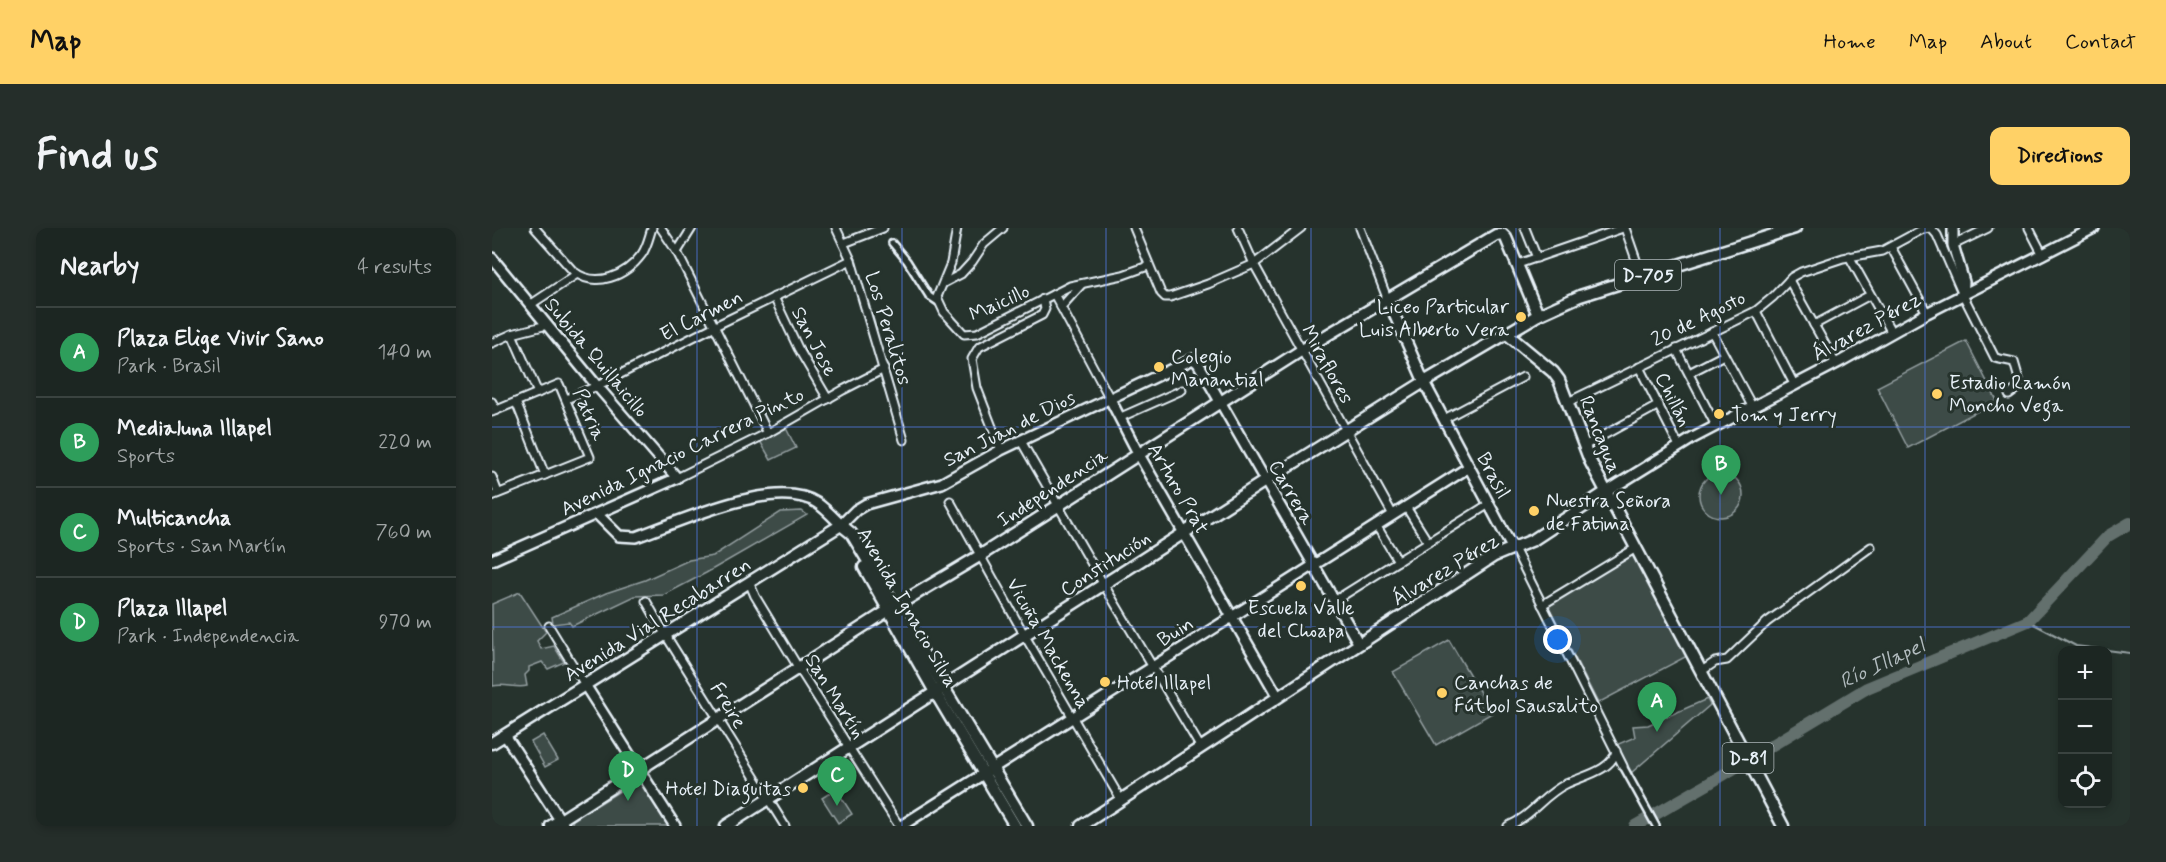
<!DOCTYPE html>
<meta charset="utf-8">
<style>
body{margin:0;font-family:Mynerve,sans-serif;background:#252e2a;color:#f1f3f6}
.controls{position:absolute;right:18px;bottom:18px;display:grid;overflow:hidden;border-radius:12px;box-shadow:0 3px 9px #0003}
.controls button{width:54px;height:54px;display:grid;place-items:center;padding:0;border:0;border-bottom:2px solid #3a4340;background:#1c2622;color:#f1f3f6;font:30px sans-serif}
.you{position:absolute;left:1066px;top:412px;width:21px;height:21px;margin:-15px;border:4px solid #fff;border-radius:50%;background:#1a73e8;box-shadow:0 0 0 9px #1a73e833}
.badge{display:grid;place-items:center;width:39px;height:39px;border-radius:50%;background:#ffd166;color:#fff;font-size:20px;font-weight:700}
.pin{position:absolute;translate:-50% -50px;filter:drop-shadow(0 2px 3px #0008)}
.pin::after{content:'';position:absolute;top:32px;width:21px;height:18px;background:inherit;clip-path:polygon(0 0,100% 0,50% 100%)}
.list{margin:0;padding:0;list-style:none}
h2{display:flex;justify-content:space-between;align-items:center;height:78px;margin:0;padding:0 24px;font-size:26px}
h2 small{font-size:20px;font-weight:400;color:#a0a5a5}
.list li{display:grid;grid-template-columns:39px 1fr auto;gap:18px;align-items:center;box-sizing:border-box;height:90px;padding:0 24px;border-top:2px solid #3a4340}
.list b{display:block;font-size:22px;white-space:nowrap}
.list p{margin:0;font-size:20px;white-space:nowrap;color:#a0a5a5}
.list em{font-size:20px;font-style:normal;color:#a0a5a5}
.icon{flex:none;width:33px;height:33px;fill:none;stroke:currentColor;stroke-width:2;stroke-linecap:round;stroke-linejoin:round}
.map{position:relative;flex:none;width:1638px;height:598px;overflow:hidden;border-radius:12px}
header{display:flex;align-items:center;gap:36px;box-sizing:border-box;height:84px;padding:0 30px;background:#ffd166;color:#111}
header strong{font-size:28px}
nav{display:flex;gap:33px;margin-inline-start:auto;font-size:21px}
.intro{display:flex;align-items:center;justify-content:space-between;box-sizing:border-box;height:144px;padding:0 36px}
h1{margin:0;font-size:42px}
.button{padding:15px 27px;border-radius:12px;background:#ffd166;color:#111;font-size:21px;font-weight:700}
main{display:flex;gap:36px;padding:0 36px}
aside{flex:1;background:#1c2622;border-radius:12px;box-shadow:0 3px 9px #0003}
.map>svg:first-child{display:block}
.green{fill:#3e4b47;stroke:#939ea0;stroke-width:1.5}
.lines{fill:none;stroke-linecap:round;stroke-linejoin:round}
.stream{stroke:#98a3a5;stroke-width:2}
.river{stroke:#636f6d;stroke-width:12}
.pedestrian-casing{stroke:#e8f1f8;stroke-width:10}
.minor-casing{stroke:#e8f1f8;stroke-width:11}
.tertiary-casing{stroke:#e8f1f8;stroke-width:14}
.secondary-casing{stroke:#e8f1f8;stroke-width:15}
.primary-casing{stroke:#e8f1f8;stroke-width:15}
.pedestrian{stroke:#26332d;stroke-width:5}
.minor{stroke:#26332d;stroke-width:7}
.tertiary{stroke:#26332d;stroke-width:9}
.secondary{stroke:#26332d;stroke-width:10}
.primary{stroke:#26332d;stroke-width:10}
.grid{fill:none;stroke:#5077e0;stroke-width:1.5;stroke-opacity:0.55}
.poi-dot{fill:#ffd166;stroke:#26332d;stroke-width:2}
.labels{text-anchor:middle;stroke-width:6;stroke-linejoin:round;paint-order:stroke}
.shield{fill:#26332d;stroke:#aeb8bb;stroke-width:1.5}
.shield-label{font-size:18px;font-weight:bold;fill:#e8f1f8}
.street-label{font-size:20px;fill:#e8f1f8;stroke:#26332d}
.poi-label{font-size:20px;fill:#e8f1f8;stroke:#26332d;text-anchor:start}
.water-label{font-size:21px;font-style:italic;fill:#b3bdc0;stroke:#26332d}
</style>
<header>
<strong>Map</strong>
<nav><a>Home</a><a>Map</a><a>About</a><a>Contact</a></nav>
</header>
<div class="intro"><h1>Find us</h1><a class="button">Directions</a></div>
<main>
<aside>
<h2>Nearby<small>4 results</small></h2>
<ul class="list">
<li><span class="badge" style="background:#2e9e5b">A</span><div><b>Plaza Elige Vivir Sano</b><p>Park · Brasil</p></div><em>140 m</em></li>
<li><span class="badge" style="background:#2e9e5b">B</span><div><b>Medialuna Illapel</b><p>Sports</p></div><em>220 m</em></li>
<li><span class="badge" style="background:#2e9e5b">C</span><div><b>Multicancha</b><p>Sports · San Martín</p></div><em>760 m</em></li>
<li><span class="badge" style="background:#2e9e5b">D</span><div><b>Plaza Illapel</b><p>Park · Independencia</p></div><em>970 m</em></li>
</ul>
</aside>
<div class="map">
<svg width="1638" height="598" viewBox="0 0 1638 598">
<rect width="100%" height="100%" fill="#26332d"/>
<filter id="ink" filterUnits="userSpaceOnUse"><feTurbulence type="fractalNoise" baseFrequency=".0167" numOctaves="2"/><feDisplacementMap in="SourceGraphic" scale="12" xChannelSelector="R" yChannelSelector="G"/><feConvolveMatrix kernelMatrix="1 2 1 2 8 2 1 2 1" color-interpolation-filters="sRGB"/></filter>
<g filter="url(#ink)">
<g class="green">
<path d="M1474 113 1505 173 1416 220 1385 159Z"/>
<path d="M294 200 304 220 279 232 268 213Z"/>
<circle cx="1229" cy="267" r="22"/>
<path d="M310 283 315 287 214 345 172 367 143 368 80 398 77 394 61 396 60 389 114 365 153 352 197 332 221 328 289 284Z"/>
<path d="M1145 324 1197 427 1106 475 1055 375Z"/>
<path d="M28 364 54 404 45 413 49 421 62 418 72 434 56 441 50 434 37 439V443L33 447 35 458C24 461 13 455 1 458L0 376Z"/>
<path d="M957 412 1000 485 944 517 901 444Z"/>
<path d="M1215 471 1218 477 1139 545 1124 517 1143 509 1141 498 1156 497Z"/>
<path d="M51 507 66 532 53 539 39 514Z"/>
<path d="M144 553 150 555 178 598H79L81 592Z"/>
<path d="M344 561 360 586 346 595 330 570Z"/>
</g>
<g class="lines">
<path class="stream" d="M1536 393 1584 418 1638 425"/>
<path class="river" d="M1143 598 1216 556 1375 460 1536 393 1616 308 1638 295"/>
<defs>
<g id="pedestrian">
<path d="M400 15 415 33 437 68 446 74"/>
<path d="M1131 538 1164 598"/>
</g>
<g id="minor">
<path d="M43 0 81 43C104 61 134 48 150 26 155 19 157 9 160 0"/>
<path d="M169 0 185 24 276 205"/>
<path d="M344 0 359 32 412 212"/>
<path d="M465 0 459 35 445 69 452 84 472 106 485 105 578 58 631 47 656 38"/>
<path d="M642 0 669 65 673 69H678L716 56 762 36 809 0"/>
<path d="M746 0 762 36 901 287"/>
<path d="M868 0 895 70"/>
<path d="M1033 0 1045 30"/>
<path d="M1133 0 1150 49"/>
<path d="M1537 0 1551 27"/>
<path d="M352 15 391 0"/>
<path d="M1461 17 1496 0"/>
<path d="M1399 19 1435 85"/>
<path d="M185 24 200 0"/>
<path d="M1357 28 1400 105"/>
<path d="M1026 36 1131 0"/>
<path d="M1297 52 1344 136"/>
<path d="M452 55 469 46 480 34 492 16 511 0"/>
<path d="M562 66 617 169"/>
<path d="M282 69 306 120 336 171"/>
<path d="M38 77 85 46"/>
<path d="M569 79 589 57"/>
<path d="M1264 83 1303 158"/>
<path d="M1322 97 1378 67"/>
<path d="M1220 104 1261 180"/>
<path d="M20 106 46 165"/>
<path d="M0 115 20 106 55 97"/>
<path d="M1184 121 1224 198"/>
<path d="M1147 139 1187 218"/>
<path d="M1197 145 1232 127"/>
<path d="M74 171 105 158 223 98 359 32"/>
<path d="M0 174 4 182"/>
<path d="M24 174 53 247"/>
<path d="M1076 174 1264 83 1281 69 1300 49 1309 44 1351 30 1390 23 1431 1 1439 0 1445 7 1471 67 1503 130 1522 134 1529 158 1517 167"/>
<path d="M0 184 67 156 98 229 0 268"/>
<path d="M629 189 690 162"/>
<path d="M952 191 1031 149"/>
<path d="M529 213 612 357 709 520"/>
<path d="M1092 218 1167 177"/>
<path d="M509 222 485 160 480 131 487 119 550 87 553 81 551 71"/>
<path d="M0 249 6 265"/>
<path d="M185 250 276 205 351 162 392 141"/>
<path d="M458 273 533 408 629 572"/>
<path d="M914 279 936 314"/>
<path d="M884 297 906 333"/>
<path d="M1022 320 1131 538"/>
<path d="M257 354 263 368 306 439 407 598"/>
<path d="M154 373 173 406 293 598"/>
<path d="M842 373 997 276"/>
<path d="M1050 377 1144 320"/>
<path d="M57 398 93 457"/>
<path d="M1210 443 1223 434 1235 432 1275 394 1379 319"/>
<path d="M1016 598C1039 589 1052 566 1074 556 1090 548 1120 543 1124 523"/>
</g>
<g id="tertiary">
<path d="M1461 0V17L1472 54 1471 67"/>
<path d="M0 30 105 158 185 250 0 332"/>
<path d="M895 70 932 154 1017 314 1022 320"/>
<path d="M617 169 646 225 786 469"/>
<path d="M1114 264 1201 210 1351 132 1435 85 1602 0"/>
<path d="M105 286 127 308 144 309C187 294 284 248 325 275 334 281 342 290 349 297L364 282 374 276 450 255 509 222 701 131 706 135 867 416"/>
<path d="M93 457 183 598"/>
<path d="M13 507 72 598"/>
<path d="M409 598 977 239"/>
</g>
<g id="secondary">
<path d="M349 297 359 305 535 598"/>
<path d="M372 339 443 464 523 598"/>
<path d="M0 515 349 297"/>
<path d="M589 598 1002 328 1041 312 1114 264"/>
</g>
<g id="primary">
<path d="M1015 106 1061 144 1067 152 1098 233 1291 598"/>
<path d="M59 598 397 382 489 327 810 122 1004 7 1010 6 1014 10 1046 87"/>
<path d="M234 598 773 253 932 154 1046 87 1088 68 1303 0"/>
</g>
</defs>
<use href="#pedestrian" class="pedestrian-casing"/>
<use href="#minor" class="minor-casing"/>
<use href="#tertiary" class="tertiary-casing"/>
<use href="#secondary" class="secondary-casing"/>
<use href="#primary" class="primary-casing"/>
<use href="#pedestrian" class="pedestrian"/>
<use href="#minor" class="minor"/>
<use href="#tertiary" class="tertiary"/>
<use href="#secondary" class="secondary"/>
<use href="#primary" class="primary"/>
</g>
</g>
<path class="grid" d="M205 0V598M410 0V598M614 0V598M819 0V598M1024 0V598M1228 0V598M1433 0V598M0 199H1638M0 399H1638"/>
<g class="poi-dot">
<circle cx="1029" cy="89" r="6"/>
<circle cx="667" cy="139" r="6"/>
<circle cx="1445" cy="166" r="6"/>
<circle cx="1227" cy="186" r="6"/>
<circle cx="1042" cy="283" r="6"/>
<circle cx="809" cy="358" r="6"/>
<circle cx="613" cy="454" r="6"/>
<circle cx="950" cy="465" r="6"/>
<circle cx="311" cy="560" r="6"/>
</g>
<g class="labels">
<g class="shield">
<rect x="1123" y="32" width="66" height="30" rx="4.5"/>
<rect x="1230.5" y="515" width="51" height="30" rx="4.5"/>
</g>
<g class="shield-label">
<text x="1156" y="53">D-705</text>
<text x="1256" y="536">D-81</text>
</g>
<g class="street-label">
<text transform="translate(507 74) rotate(-24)" y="7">Maicillo</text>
<text transform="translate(209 87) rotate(-27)" y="7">El Carmen</text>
<text transform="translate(1206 90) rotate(-26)" y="7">20 de Agosto</text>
<text transform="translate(1374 98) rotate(-29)" y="7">Álvarez Pérez</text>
<text transform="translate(397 100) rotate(73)" y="7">Los Peralitos</text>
<text transform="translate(323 113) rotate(62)" y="7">San Jose</text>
<text transform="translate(105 129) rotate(50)" y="7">Subida Quillaicillo</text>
<text transform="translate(836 136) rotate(61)" y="7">Miraflores</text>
<text transform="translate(1182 171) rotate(63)" y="7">Chillán</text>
<text transform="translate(98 186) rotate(67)" y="7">Patria</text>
<text transform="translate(517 200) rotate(-27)" y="7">San Juan de Dios</text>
<text transform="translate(1109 206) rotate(68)" y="7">Rancagua</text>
<text transform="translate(190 223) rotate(-26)" y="7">Avenida Ignacio Carrera Pinto</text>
<text transform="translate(1002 247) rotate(62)" y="7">Brasil</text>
<text transform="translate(560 259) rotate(-33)" y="7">Independencia</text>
<text transform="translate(687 260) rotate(60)" y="7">Arturo Prat</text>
<text transform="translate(800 264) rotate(60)" y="7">Carrera</text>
<text transform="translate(613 335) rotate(-33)" y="7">Constitución</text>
<text transform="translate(953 341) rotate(-31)" y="7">Álvarez Pérez</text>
<text transform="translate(416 379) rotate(60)" y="7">Avenida Ignacio Silva</text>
<text transform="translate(165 391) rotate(-32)" y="7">Avenida Vial Recabarren</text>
<text transform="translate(683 403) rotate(-32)" y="7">Buin</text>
<text transform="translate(557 415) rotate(60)" y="7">Vicuña Mackenna</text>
<text transform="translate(344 468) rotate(58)" y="7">San Martín</text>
<text transform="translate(237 477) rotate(58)" y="7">Freire</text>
</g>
<g class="poi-label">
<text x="1017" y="85" text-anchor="end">Liceo Particular<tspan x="1017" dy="23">Luis Alberto Vera</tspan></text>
<text x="679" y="135">Colegio<tspan x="679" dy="23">Manantial</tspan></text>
<text x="1457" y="161">Estadio Ramón<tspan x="1457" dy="23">Moncho Vega</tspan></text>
<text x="1239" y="193">Tom y Jerry</text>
<text x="1054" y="279">Nuestra Señora<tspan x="1054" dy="23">de Fatima</tspan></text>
<text x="809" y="386" text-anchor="middle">Escuela Valle<tspan x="809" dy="23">del Choapa</tspan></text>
<text x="625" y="461">Hotel Illapel</text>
<text x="962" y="461">Canchas de<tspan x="962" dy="23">Fútbol Sausalito</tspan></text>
<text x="299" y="567" text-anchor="end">Hotel Diaguitas</text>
</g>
<g class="water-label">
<text transform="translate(1390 435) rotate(-25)" y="7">Río Illapel</text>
</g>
</g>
</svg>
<div class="controls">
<button>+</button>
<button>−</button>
<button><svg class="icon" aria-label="locate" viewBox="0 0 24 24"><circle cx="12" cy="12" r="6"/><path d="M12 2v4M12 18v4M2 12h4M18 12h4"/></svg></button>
</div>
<div class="you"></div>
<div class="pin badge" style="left:1165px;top:504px;background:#2e9e5b">A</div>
<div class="pin badge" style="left:1229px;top:267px;background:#2e9e5b">B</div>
<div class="pin badge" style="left:345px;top:578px;background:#2e9e5b">C</div>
<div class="pin badge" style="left:136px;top:573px;background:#2e9e5b">D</div>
</div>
</main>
